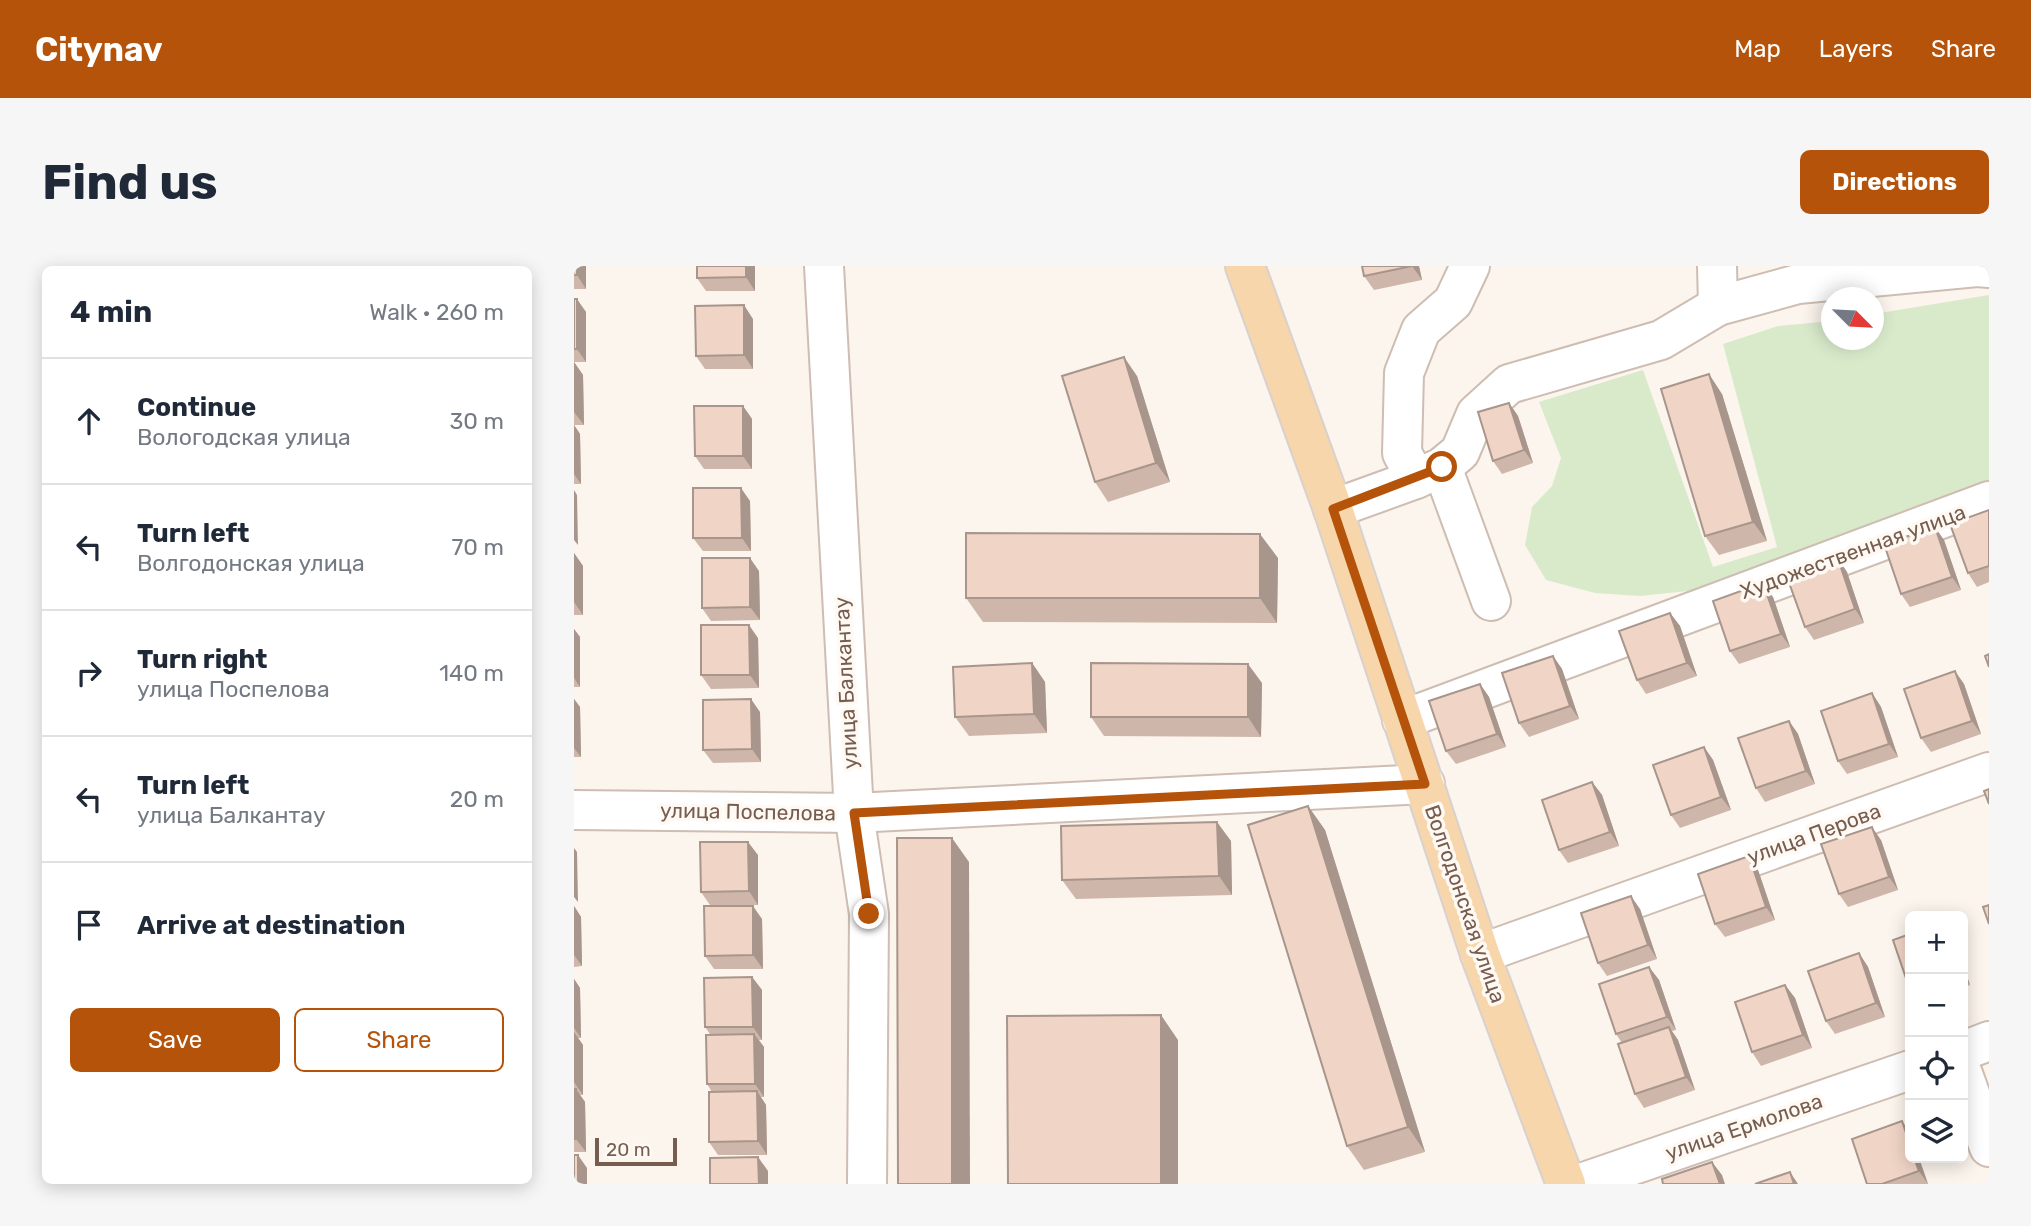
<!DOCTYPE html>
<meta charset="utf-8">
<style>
body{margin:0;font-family:Rubik,sans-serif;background:#f6f6f7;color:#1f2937}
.controls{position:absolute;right:21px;bottom:21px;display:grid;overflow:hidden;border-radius:10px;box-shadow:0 4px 18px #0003}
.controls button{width:63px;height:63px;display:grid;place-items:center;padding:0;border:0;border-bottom:2px solid #e0e1e3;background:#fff;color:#1f2937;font:35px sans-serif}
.compass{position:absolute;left:1247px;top:21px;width:63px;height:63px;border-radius:50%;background:#fff;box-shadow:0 4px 18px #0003;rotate:114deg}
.scale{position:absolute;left:21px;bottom:18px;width:82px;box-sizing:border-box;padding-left:7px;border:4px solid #775c50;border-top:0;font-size:19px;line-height:24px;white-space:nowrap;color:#775c50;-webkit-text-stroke:5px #fefaf3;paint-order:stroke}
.stop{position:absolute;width:21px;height:21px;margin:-16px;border:5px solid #b45309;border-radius:50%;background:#fff}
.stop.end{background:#b45309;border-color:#fff;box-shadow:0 2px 7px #0008}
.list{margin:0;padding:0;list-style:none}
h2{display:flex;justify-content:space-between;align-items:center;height:91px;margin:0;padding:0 28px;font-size:30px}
h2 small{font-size:23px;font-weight:400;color:#747a83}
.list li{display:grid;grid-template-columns:46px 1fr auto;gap:21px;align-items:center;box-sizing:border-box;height:126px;padding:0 28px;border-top:2px solid #e0e1e3}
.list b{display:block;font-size:26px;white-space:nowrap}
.list p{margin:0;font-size:23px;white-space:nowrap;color:#747a83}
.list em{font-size:23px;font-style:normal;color:#747a83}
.actions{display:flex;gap:14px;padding:21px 28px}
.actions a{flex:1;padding:16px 0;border:2px solid #b45309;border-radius:10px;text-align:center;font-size:24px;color:#b45309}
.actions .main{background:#b45309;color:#fff}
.icon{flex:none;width:38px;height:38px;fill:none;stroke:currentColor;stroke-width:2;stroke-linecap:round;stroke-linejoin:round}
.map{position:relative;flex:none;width:1415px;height:918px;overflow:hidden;border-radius:10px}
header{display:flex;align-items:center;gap:42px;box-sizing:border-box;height:98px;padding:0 35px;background:#b45309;color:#fff}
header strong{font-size:33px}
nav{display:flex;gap:38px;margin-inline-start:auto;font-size:24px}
.intro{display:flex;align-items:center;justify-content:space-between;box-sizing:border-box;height:168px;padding:0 42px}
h1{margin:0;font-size:49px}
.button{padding:18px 32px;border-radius:10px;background:#b45309;color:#fff;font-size:24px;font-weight:700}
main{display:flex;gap:42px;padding:0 42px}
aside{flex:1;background:#fff;border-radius:10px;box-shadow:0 4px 18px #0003}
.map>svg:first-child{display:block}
.green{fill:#d9eacb}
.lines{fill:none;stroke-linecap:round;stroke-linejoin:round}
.minor-casing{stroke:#cebdb2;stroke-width:42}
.major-casing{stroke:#d9d1ce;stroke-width:42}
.minor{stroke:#fff;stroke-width:38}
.major{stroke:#f6d6aa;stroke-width:38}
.wall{fill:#ceb7aa}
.shaded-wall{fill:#a8958b}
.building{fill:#f0d5c6;stroke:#a8958b;stroke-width:2}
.route{stroke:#b45309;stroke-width:9}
.labels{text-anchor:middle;stroke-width:7;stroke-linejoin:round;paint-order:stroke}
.street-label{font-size:21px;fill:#775c50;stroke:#fefaf3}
</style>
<header>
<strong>Citynav</strong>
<nav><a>Map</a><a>Layers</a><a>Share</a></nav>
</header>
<div class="intro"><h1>Find us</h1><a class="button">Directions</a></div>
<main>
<aside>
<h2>4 min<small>Walk · 260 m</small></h2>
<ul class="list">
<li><svg class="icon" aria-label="ahead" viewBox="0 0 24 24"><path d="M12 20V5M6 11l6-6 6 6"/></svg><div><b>Continue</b><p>Вологодская улица</p></div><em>30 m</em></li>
<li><svg class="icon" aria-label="left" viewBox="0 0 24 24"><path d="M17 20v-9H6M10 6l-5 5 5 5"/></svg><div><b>Turn left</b><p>Волгодонская улица</p></div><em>70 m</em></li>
<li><svg class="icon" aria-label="right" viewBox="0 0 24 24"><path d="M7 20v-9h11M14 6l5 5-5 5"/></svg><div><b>Turn right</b><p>улица Поспелова</p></div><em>140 m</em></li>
<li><svg class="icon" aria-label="left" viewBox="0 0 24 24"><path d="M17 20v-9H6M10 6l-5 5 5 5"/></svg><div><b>Turn left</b><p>улица Балкантау</p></div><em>20 m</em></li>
<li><svg class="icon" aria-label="arrive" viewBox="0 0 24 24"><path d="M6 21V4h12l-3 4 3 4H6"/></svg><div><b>Arrive at destination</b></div></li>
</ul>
<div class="actions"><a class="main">Save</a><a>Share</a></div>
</aside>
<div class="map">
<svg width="1415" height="918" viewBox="0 0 1415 918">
<rect width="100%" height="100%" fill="#fcf5ed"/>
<path class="green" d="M1415 29V220L1142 322 1066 330 1021 327 972 314 951 279 958 241 978 220 987 192 965 136 1069 104 1139 301 1203 281 1149 78 1204 60 1257 55 1258 74H1300V48Z"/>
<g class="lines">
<defs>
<g id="minor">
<path d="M250 0 280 547 295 648 293 918"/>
<path d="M1143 0 1144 40"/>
<path d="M868 201 917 335"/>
<path d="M842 213 868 201 886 186 902 148 935 118 1087 74 1144 40 1224 18 1403 1 1415 2"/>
<path d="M759 243 842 213 828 187 830 107 847 64 879 36 896 0"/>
<path d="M828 454 1415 235"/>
<path d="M0 544 280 547 851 518"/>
<path d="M906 688 1415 506"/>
<path d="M1389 785 1415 775"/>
<path d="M1389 808 1415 881"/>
<path d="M1004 918 1336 804"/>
</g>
<path id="major" d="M671 0 759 243 906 688 992 918"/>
</defs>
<use href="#minor" class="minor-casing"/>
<use href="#major" class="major-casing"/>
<use href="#minor" class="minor"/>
<use href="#major" class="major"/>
</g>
<g class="wall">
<rect x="0" y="0" width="12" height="23"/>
<path d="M181 0V25H132L123 12Z"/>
<path d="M788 0H845L848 14 800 24 790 10Z"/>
<path d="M0 33 12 46V96H0L9 109 10 159H0Z"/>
<path d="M179 53V103H131L122 90Z"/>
<path d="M563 110 596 216 534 236 521 216Z"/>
<path d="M1148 128 1193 275 1145 289 1131 270Z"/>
<path d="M935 137 944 150 959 197 928 208 919 195Z"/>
<path d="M169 140 178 153V203H130L121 190Z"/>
<path d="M0 159 6 168 7 218H0Z"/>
<path d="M176 235 177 285H129L119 272Z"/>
<path d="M1415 244V316L1403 321 1394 307Z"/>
<path d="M1370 274 1387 324 1336 341 1327 328Z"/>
<path d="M0 287 9 300V349H0Z"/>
<path d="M704 292 703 357 409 356 392 332Z"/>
<path d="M1264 293 1273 306 1290 357 1240 374 1231 361Z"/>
<path d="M185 305 186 354 137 355 128 342Z"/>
<path d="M1199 331 1216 381 1165 398 1156 385Z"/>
<path d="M1096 347 1106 360 1123 410 1072 428 1063 414Z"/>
<path d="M0 363 6 371V421H0Z"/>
<path d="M184 372 185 422 137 423 127 409Z"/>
<path d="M979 390 988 403 1005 453 955 471 945 457Z"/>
<path d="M458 397 471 416 473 467 395 470 381 451Z"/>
<path d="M688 417 687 471 530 470 517 451Z"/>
<path d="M906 418 915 431 932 481 882 498 872 485Z"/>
<path d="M1390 418 1407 468 1357 486 1347 472Z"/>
<path d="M1298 427 1307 441 1324 491 1273 508 1264 495Z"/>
<path d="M0 433 6 441 7 491H0Z"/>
<path d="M186 446 187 496 139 497 129 484Z"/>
<path d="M1215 455 1224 468 1241 518 1191 536 1182 522Z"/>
<path d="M1130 481 1139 494 1157 544 1106 562 1097 549Z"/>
<path d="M1018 516 1028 529 1045 580 994 597 985 584Z"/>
<path d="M734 540 751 564 851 886 790 904 773 880Z"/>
<path d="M1307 574 1324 624 1274 641 1265 628Z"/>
<path d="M657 575 658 629 502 633 488 614Z"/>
<path d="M184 589V639H136L127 626Z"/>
<path d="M1175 590 1184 604 1201 654 1151 671 1141 658Z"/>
<path d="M0 640 7 651 8 700 0 701Z"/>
<path d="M1066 643 1083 693 1033 710 1024 697Z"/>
<path d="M188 653 189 703H140L131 690Z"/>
<path d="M1285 687 1294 701 1311 751 1261 768 1252 755Z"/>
<path d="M1389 699 1396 719 1389 722Z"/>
<path d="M1075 701 1085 714 1102 764 1098 765 1104 774 1121 824 1070 842 1061 828 1048 777 1042 768Z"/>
<path d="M178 711 188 724V774H185L190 781V831H187L192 839 193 889H144L135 876 138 826 133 818 136 768 131 761Z"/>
<path d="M0 713 6 722 7 772H4L9 779V829H6L11 836 12 886H0Z"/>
<path d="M1211 719 1221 732 1238 782 1187 800 1178 786Z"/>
<path d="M1328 855 1336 867V892H1345L1354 918H1293Z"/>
</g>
<g class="shaded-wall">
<path d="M3 0H12V23L3 9Z"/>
<path d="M172 0H181V25L172 11Z"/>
<path d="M838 0H845L848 14Z"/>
<path d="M3 33 12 46V96L3 83Z"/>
<path d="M170 39 179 53V103L170 89Z"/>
<path d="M550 91 563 110 596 216 582 197Z"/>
<path d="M0 96 9 109 10 159 0 146Z"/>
<path d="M1135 108 1148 128 1193 275 1179 256Z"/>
<path d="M935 137 944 150 959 197 950 184Z"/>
<path d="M169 140 178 153V203L169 190Z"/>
<path d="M0 159 6 168 7 218 0 208Z"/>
<path d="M167 222 176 235 177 285 168 272Z"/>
<path d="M0 224 3 229 4 279 0 274Z"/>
<path d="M1361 261 1370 274 1387 324 1378 311Z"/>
<path d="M686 268 704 292 703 357 686 332Z"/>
<path d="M0 287 9 300V349L0 336Z"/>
<path d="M176 292 185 305 186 354 176 341Z"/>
<path d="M1264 293 1273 306 1290 357 1281 343Z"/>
<path d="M1189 317 1199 331 1216 381 1207 368Z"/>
<path d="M1096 347 1106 360 1123 410 1113 397Z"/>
<path d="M175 359 184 372 185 422 176 409Z"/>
<path d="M0 363 6 371V421L0 412Z"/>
<path d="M979 390 988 403 1005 453 996 440Z"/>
<path d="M458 397 471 416 473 467 460 448Z"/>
<path d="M674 398 688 417 687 471 674 451Z"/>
<path d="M1381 405 1390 418 1407 468 1398 455Z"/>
<path d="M906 418 915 431 932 481 923 468Z"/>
<path d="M1298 427 1307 441 1324 491 1315 478Z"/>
<path d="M0 433 6 441 7 491 0 482Z"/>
<path d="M177 433 186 446 187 496 178 483Z"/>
<path d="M1215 455 1224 468 1241 518 1232 505Z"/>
<path d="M1130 481 1139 494 1157 544 1147 531Z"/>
<path d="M1018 516 1028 529 1045 580 1036 566Z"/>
<path d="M734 540 751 564 851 886 834 861Z"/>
<path d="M643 556 657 575 658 629 645 610Z"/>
<path d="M1298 561 1307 574 1324 624 1315 611Z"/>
<path d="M378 572 395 596 396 918H378Z"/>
<path d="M174 576 184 589V639L175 625Z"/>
<path d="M0 582 3 586 4 636 0 631Z"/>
<path d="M1175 590 1184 604 1201 654 1192 641Z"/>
<path d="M1057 630 1066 643 1083 693 1074 679Z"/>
<path d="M0 640 7 651 8 700 0 689Z"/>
<path d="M179 640 188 653 189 703 179 689Z"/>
<path d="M1285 687 1294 701 1311 751 1302 737Z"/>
<path d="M1389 699 1396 719 1389 709Z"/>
<path d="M1075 701 1085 714 1102 764 1093 751Z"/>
<path d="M178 711 188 724V774L179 761Z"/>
<path d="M0 713 6 722 7 772 0 762Z"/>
<path d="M1211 719 1221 732 1238 782 1229 769Z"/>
<path d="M587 749 604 774V918H587Z"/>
<path d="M1095 761 1104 774 1121 824 1112 811Z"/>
<path d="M0 766 9 779V829L0 816Z"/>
<path d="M180 768 190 781V831L181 818Z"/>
<path d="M2 823 11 836 12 886 2 873Z"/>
<path d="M183 825 192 839 193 889 184 875Z"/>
<path d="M1328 855 1336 867V879Z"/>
<path d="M4 889 13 902V918H4Z"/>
<path d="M184 891 194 905V918H185Z"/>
<path d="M1340 892H1345L1354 918 1345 905Z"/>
<path d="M1138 896 1148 909 1151 918H1146Z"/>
<path d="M1216 906 1224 918H1220Z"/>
</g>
<g class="building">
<rect x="0" y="0" width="3" height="9"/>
<path d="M123 0H172V11L123 12Z"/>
<path d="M788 0H838L790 10Z"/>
<rect x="0" y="33" width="3" height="50"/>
<path d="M170 39V89L122 90 121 40Z"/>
<path d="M550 91 582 197 521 216 488 110Z"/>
<path d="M1135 108 1179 256 1131 270 1087 123Z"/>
<path d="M935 137 950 184 919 195 904 146Z"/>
<path d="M120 140H169V190H121Z"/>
<path d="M119 222H167L168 272H119Z"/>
<path d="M1415 244V300L1394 307 1376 258Z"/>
<path d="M1361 261 1378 311 1327 328 1310 278Z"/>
<path d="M392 267 686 268V332H392Z"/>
<path d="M128 292H176V341L128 342Z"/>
<path d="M1264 293 1281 343 1231 361 1213 311Z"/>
<path d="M1189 317 1207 368 1156 385 1139 335Z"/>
<path d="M1096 347 1113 397 1063 414 1045 365Z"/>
<path d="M127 359H175L176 409H127Z"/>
<path d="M1415 388V401L1411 390Z"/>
<path d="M979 390 996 440 945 457 928 407Z"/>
<path d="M458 397 460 448 381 451 379 401Z"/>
<path d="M517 397 674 398V451H517Z"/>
<path d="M1381 405 1398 455 1347 472 1330 423Z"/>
<path d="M906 418 923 468 872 485 855 435Z"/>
<path d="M1298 427 1315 478 1264 495 1247 445Z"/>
<path d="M177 433 178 483 129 484V434Z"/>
<path d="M1215 455 1232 505 1182 522 1164 472Z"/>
<path d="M1130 481 1147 531 1097 549 1079 499Z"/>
<path d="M1018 516 1036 566 985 584 968 534Z"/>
<path d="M1415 523V538L1410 525Z"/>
<path d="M734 540 834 861 773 880 674 559Z"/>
<path d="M643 556 645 610 488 614 487 560Z"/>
<path d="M1298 561 1315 611 1265 628 1247 578Z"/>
<path d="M323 572H378V918H324Z"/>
<path d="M126 576H174L175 625 127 626Z"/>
<path d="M1175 590 1192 641 1141 658 1124 608Z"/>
<path d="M1057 630 1074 679 1024 697 1007 647Z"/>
<path d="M1415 639V658L1409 641Z"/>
<path d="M130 640H179V689L131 690Z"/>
<path d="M1336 668V724L1319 674Z"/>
<path d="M1285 687 1302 737 1252 755 1234 705Z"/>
<path d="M1075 701 1093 751 1042 768 1025 718Z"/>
<path d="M178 711 179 761H131L130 712Z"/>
<path d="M1211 719 1229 769 1178 786 1161 736Z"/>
<path d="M587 749V918H434L433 750Z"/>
<path d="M1095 761 1112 811 1061 828 1044 778Z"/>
<path d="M180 768 181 818H133L132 769Z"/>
<rect x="0" y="823" width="2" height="50"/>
<path d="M183 825 184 875 135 876V826Z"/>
<path d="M1328 855 1336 879V892H1340L1345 905 1308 918H1293L1278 873Z"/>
<rect x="0" y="889" width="4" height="29"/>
<path d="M184 891 185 918H136V892Z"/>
<path d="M1138 896 1146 918H1089L1088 913Z"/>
<path d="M1216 906 1220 918H1181Z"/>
</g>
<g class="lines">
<path class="route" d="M295 648 280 547 851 518 759 243 868 201"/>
</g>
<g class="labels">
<g class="street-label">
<text transform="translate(1279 286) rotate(-20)" y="7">Художественная улица</text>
<text transform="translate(272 417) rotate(-93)" y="7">улица Балкантау</text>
<text transform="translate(174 546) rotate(1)" y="7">улица Поспелова</text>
<text transform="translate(1240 568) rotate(-20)" y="7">улица Перова</text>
<text transform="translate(891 638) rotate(71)" y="7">Волгодонская улица</text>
<text transform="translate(1170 861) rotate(-19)" y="7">улица Ермолова</text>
</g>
</g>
</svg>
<div class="controls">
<button>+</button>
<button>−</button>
<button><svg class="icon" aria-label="locate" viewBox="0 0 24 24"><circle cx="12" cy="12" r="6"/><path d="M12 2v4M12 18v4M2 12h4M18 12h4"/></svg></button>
<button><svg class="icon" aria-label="layers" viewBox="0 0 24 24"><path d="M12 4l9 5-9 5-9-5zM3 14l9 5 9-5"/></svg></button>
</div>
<svg class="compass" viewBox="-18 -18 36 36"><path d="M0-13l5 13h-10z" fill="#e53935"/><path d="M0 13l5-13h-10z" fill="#747a83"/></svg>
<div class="scale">20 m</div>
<div class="stop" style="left:868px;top:201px"></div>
<div class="stop end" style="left:295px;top:648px"></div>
</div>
</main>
